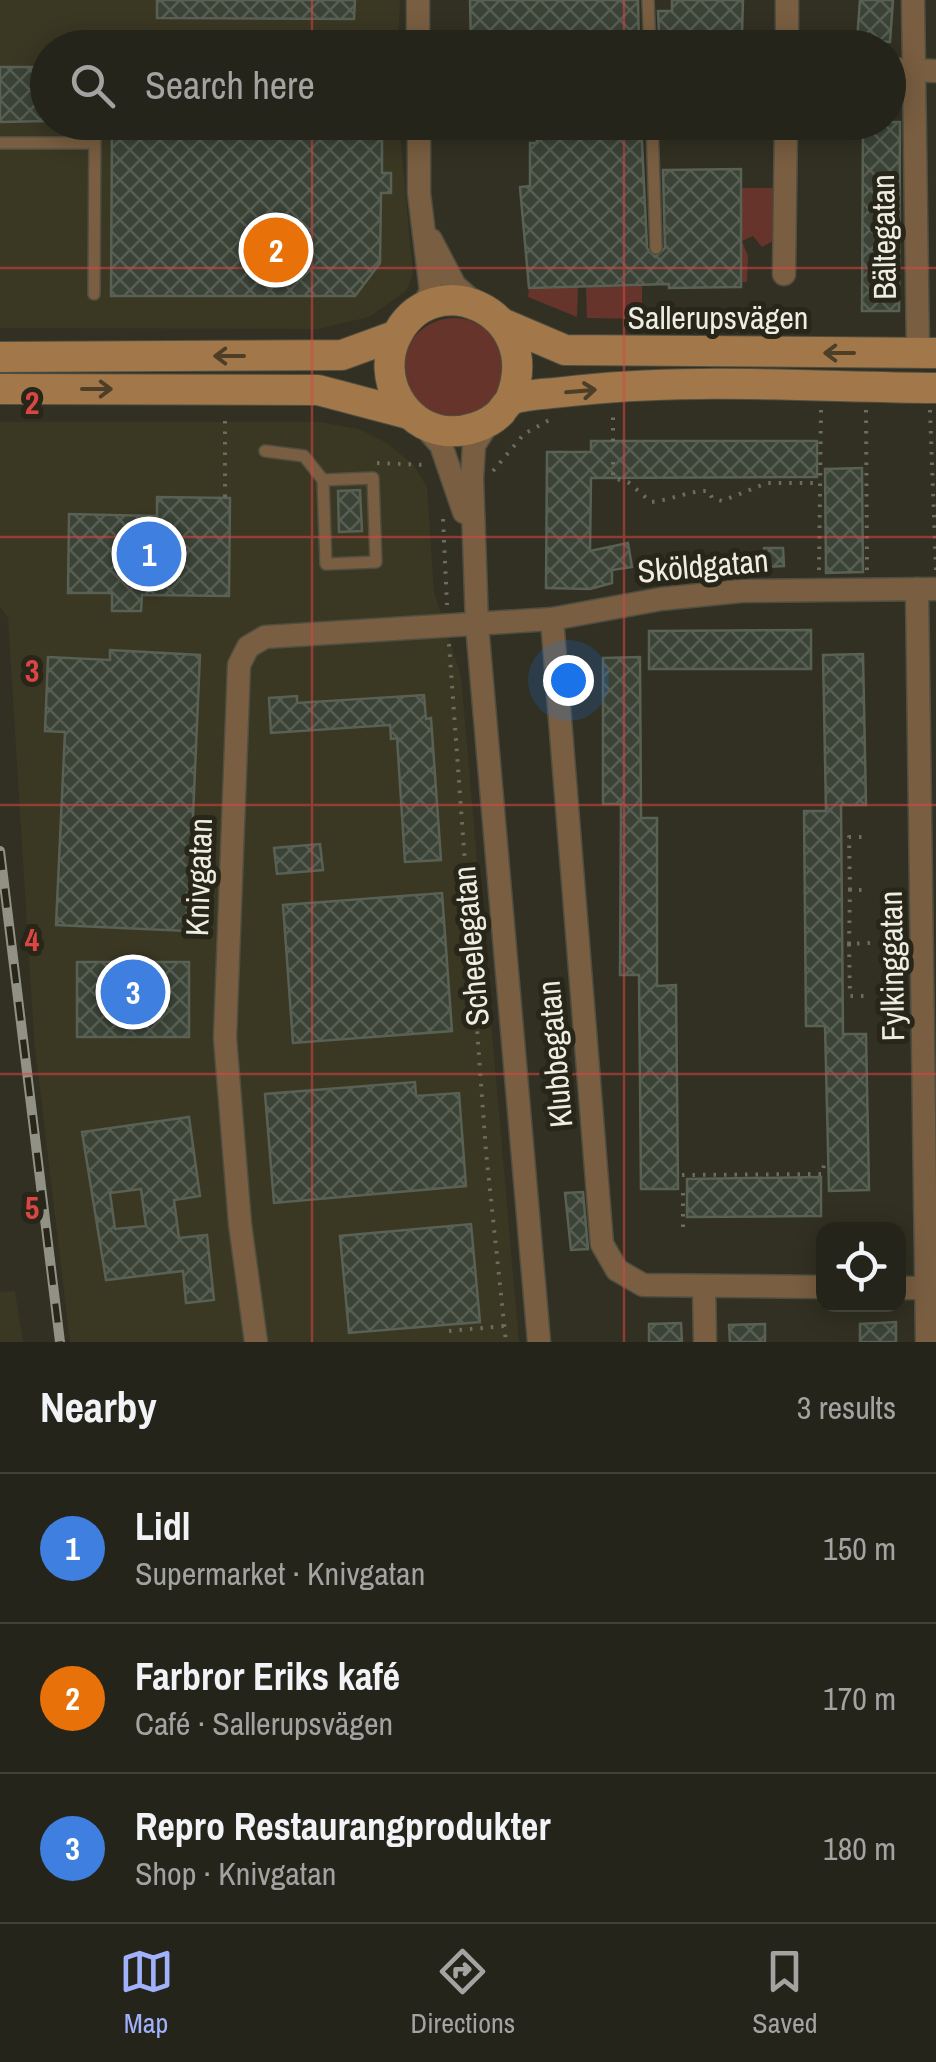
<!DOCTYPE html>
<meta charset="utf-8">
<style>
body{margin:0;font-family:"Archivo Narrow",sans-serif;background:#2d2c23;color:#f1f3f6}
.controls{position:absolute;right:30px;bottom:30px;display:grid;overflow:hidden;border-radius:20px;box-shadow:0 5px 25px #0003}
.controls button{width:90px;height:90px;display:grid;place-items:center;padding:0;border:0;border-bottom:2px solid #424139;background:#25241a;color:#f1f3f6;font:50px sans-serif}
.you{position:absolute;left:568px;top:680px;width:35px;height:35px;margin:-25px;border:8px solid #fff;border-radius:50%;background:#1a73e8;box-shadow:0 0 0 15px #1a73e833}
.badge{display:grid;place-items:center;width:65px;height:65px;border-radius:50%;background:#a1b2fd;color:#fff;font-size:32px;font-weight:700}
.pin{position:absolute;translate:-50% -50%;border:5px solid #fff;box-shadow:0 2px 10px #0006}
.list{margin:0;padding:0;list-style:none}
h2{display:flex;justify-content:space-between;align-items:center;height:130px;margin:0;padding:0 40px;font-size:42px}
h2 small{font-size:32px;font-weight:400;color:#a3a4a2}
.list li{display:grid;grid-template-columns:65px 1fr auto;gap:30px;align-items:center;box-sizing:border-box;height:150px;padding:0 40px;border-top:2px solid #424139}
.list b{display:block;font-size:38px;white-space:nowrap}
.list p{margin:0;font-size:32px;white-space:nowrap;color:#a3a4a2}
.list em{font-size:32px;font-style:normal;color:#a3a4a2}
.icon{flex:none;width:55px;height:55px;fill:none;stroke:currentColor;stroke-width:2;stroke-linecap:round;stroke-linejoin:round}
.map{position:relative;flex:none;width:936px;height:1342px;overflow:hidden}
.search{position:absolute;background:#25241a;box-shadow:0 5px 25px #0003;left:30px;right:30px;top:30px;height:110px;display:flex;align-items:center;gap:25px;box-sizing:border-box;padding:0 35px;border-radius:55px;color:#a3a4a2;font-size:38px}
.sheet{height:580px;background:#25241a}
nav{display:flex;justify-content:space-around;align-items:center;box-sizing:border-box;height:140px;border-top:2px solid #424139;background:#25241a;font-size:28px;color:#a3a4a2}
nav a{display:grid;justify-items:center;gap:5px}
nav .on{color:#a1b2fd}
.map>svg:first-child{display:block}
.built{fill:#3a3723}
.grass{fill:#66342b}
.building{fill:url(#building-cross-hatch);stroke:#586154;stroke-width:2.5;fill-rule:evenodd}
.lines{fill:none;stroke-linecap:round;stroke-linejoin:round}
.lane-casing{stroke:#4f4e41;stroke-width:14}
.street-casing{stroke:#4f4e41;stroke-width:25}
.secondary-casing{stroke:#4f4e41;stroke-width:32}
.path{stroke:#6d6c60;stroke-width:4;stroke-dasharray:2.5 8;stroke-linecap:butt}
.lane{stroke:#795e41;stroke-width:11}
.street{stroke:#795e41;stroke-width:22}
.secondary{stroke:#a27749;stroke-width:30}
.rail-casing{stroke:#929186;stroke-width:10}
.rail{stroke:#272619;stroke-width:6;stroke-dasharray:19;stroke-linecap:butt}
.oneway{stroke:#4c3e27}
.grid{fill:none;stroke:#da4644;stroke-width:2.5;stroke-opacity:0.55}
.labels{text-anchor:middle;stroke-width:10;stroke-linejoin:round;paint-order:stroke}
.street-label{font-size:32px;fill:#eeede4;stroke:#272619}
.grid-label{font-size:32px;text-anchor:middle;font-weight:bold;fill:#da4644;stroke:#272619;stroke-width:10;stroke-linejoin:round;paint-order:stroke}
</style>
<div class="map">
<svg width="936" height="1342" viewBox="0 0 936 1342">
<defs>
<pattern id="building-cross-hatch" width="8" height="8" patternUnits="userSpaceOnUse" patternTransform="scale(2.5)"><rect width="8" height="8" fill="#3b4337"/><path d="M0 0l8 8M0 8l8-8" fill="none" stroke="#585e54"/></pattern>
</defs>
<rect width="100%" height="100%" fill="#313022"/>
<g class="built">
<path d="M0 0H400L398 47 48 48V122L399 123 413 274 406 291 369 317 318 329 0 328Z"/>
<path d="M0 422H320L359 429 385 442 413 464 427 487 434 592 461 676 519 1342H70L34 1039 8 618 0 607Z"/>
<path d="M15 1291 23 1342H0V1292Z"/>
</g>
<g class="grass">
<path d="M741 188H777L775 240 762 247 753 236 742 241 748 256 747 282H741Z"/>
<path d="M642 286V319L587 318 586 287Z"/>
<path d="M578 287 577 317 528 297 529 288Z"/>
<circle cx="454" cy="369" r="51"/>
</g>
<g class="building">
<path d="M157 0H355L354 19 157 18Z"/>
<path d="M470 0H638L639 48H471Z"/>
<path d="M672 0H743L742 34 659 33 658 11H672Z"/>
<path d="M860 0H893L890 42 857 40Z"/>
<path d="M0 67H48V121L0 122Z"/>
<path d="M112 122H382V173H391V193H381L380 263 355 296H111Z"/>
<path d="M536 122H641L647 248 655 257 665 248 663 170 741 169V287L669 288V284L529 288 520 187 530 186V143H537Z"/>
<path d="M863 122H900L899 311H862Z"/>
<path d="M591 441H817V477L591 478 590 551 628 543 632 567 612 570V583L590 589 546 588 547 452H591Z"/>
<path d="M862 468 863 572 826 573 825 469Z"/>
<path d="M360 490 362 531 339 532 338 491Z"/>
<path d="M157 497 230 498 229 596 142 595 141 611H112V593H68L69 514 157 516Z"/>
<path d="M764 548H783L784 566 765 567Z"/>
<path d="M811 630V669H649V631Z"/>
<path d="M110 650 200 655 188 931 56 925 65 732 45 731 48 657 110 660Z"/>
<path d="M863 654 866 805H841L843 1034H866L869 1190 829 1191 825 1026H806L804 811H826L823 655Z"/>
<path d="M640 657 641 818H657V986L676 985 678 1189H641L639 975H620L621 804H603V658Z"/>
<path d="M424 695 426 719 431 718 441 860 405 862 397 738 391 739 390 725 271 733 269 698 297 696V703Z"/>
<path d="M320 844 323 870 277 874 274 848Z"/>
<path d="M442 893 452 1031 293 1043 283 905Z"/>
<rect x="77" y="962" width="112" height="75"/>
<path d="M415 1082 416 1096 459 1093 466 1186 274 1203 265 1094Z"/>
<path d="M189 1117 200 1196 174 1200 179 1238 207 1235 214 1300 186 1303 183 1271 106 1280 82 1132ZM141 1189 146 1226 115 1229 110 1193Z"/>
<path d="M821 1177V1216L687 1217V1179Z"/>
<path d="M583 1192 588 1249 571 1250 565 1193Z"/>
<path d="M471 1224 480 1322 349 1333 340 1236Z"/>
<path d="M896 1322V1342H860V1324Z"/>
<path d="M681 1323 682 1342H649V1324Z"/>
<path d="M765 1324V1342H730L729 1325Z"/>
</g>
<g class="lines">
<defs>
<g id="lane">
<path d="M648 0 650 48"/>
<path d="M652 122 656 248"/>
<path d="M0 143H94"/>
<path d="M94 294 95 122"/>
<path d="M265 451 304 456 323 480"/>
<path d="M373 478 376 562 326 564 323 480Z"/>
</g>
<g id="street">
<path d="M418 0V48"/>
<path d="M913 0 918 353"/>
<path d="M787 48V0"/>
<path d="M888 69 936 71"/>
<path d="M419 122V193L431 291 421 310"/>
<path d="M431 240 455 286 477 305"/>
<path d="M784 274 786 122"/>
<path d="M489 422 474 445 472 478 477 625 539 1342"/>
<path d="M423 425 441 445 464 512"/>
<path d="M917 589 927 1342"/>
<path d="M552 619 602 1244 617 1270 643 1285 824 1287"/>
<path d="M704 1287 705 1342"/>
<path d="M898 1288H936"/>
<path d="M256 1342 240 1224 225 1038 239 665 248 647 265 637 552 619 661 599 741 591 936 589"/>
</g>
<g id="secondary">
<path d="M504 324 565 350 936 353"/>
<path d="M0 357 342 355 397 335"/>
<path d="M0 389 318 390 409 414"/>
<path d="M510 400C547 311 430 261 395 339 378 378 402 425 445 431 465 433 487 426 501 412 502 410 509 401 511 400 523 394 549 394 563 392 686 377 813 387 936 388"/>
</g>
</defs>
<use href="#lane" class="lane-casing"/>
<use href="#street" class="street-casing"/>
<use href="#secondary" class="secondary-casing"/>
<g class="path">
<path d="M866 410 867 571"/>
<path d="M930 410 936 570"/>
<path d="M613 441V412"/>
<path d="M613 462V478L628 482 651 502C672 500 690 490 709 491L712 498 722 501 767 483H820"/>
<path d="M377 463 428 465"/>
<path d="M493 471 524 434 551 419"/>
<path d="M225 497V414"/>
<path d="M443 519 447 605"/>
<path d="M819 570 821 409"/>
<path d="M449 644 486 1152 506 1342"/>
<path d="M850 890 849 837H868"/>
<path d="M870 943 849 944 850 996H871"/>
<path d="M849 944 850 890H869"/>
<path d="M682 1175 823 1174 824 1163"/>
<path d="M683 1193V1229"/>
<path d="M449 1331 504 1326"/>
</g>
<use href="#lane" class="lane"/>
<use href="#street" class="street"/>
<use href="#secondary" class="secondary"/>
<defs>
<path id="rail" d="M0 851 60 1342"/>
</defs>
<use href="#rail" class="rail-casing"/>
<use href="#rail" class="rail"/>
</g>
<defs><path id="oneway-shaft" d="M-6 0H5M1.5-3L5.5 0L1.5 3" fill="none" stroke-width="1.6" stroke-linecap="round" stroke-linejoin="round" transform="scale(2.5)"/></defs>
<g class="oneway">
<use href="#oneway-shaft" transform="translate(839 353) rotate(-180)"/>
<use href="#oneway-shaft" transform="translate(229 356) rotate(180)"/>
<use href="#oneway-shaft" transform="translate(97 389)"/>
<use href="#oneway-shaft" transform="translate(581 391) rotate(-5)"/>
</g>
<path class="grid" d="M312 0V48M624 0V48M312 122V1342M624 122V1342M0 268H936M0 537H936M0 805H936M0 1074H936"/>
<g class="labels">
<g class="street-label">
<text transform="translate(884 237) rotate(-91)" y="11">Bältegatan</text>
<text x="718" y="329">Sallerupsvägen</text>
<text transform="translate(703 566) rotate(-5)" y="11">Sköldgatan</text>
<text transform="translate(199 877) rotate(-88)" y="11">Knivgatan</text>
<text transform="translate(471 946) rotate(-95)" y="11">Scheelegatan</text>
<text transform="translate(892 966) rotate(-91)" y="11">Fylkinggatan</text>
<text transform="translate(555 1054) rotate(-95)" y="11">Klubbegatan</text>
</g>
</g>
<g class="grid-label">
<text x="32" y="414">2</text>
<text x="32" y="682">3</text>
<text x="32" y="951">4</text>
<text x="32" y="1219">5</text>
</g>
</svg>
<div class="controls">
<button><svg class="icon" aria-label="locate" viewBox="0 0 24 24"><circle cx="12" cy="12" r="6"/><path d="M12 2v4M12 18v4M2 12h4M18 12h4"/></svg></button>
</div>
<div class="you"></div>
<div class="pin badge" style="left:149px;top:554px;background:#3f7fe0">1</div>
<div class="pin badge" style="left:276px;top:250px;background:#e8710a">2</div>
<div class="pin badge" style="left:133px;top:992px;background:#3f7fe0">3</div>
<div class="search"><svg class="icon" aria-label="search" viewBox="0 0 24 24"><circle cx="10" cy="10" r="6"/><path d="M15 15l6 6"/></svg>Search here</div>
</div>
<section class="sheet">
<h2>Nearby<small>3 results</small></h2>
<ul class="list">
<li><span class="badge" style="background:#3f7fe0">1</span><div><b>Lidl</b><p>Supermarket · Knivgatan</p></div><em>150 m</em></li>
<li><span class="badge" style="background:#e8710a">2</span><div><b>Farbror Eriks kafé</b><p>Café · Sallerupsvägen</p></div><em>170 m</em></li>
<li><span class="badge" style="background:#3f7fe0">3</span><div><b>Repro Restaurangprodukter</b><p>Shop · Knivgatan</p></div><em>180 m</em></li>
</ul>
</section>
<nav>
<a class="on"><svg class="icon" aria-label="map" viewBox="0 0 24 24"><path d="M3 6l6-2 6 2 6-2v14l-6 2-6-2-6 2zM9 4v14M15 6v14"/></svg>Map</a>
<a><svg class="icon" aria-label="directions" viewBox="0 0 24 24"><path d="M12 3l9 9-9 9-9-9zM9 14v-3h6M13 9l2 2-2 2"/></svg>Directions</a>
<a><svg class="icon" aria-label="saved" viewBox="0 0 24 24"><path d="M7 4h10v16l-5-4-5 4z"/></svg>Saved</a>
</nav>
